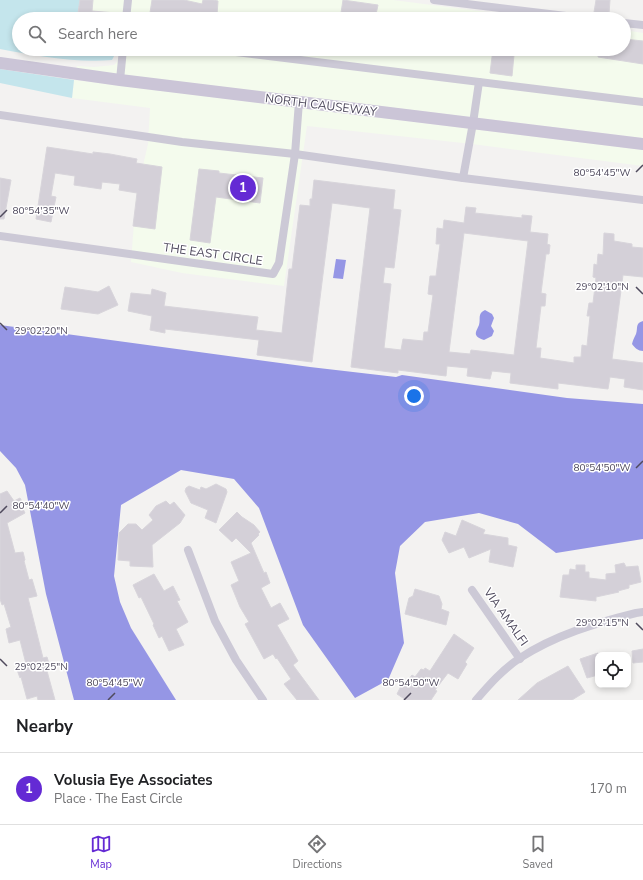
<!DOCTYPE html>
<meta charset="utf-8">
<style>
body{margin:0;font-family:"Nunito Sans",sans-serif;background:#f2f2f2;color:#202124}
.controls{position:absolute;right:12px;bottom:12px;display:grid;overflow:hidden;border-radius:8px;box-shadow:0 2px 6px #0003}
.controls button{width:36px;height:36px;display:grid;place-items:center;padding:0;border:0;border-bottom:1px solid #e0e0e0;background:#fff;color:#202124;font:20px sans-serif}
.you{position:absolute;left:414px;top:396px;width:14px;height:14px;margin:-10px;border:3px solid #fff;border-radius:50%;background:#1a73e8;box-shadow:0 0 0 6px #1a73e833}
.badge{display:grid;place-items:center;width:26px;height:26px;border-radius:50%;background:#642ad4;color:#fff;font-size:13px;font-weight:700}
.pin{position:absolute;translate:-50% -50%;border:2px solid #fff;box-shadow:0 1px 4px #0006}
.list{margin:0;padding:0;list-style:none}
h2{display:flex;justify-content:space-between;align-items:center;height:52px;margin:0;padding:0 16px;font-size:17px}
h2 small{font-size:13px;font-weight:400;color:#757577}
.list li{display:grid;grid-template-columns:26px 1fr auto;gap:12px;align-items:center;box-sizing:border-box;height:72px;padding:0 16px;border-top:1px solid #e0e0e0}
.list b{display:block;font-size:15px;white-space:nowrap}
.list p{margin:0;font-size:13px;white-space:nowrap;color:#757577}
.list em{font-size:13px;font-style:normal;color:#757577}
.icon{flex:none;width:22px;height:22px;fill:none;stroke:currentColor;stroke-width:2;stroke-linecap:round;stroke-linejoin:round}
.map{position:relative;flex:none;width:643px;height:700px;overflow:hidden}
.search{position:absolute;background:#fff;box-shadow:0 2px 6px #0003;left:12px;right:12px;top:12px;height:44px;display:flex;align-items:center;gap:10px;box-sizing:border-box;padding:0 14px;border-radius:22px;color:#757577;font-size:15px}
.sheet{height:124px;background:#fff}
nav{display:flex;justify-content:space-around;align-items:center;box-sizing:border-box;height:56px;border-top:1px solid #e0e0e0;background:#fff;font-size:11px;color:#757577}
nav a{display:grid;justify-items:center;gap:2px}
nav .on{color:#642ad4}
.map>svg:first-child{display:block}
.commercial{fill:#f4fbed}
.green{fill:#c4e5ec}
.water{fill:#9596e5}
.building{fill:#d4d0d8;stroke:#d8d5db;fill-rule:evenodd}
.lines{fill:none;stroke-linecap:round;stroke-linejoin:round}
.minor{stroke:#ccc9d6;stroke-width:8}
.secondary{stroke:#cbc5d7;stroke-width:12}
.ticks{fill:none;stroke:#4f4a5d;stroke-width:1.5}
.labels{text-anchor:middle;stroke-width:3;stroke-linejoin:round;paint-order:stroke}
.street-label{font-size:12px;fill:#4f4a5d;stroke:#fff}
.ticks-label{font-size:10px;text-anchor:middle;fill:#4f4a5d;stroke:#fff;stroke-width:3;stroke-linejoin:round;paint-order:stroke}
</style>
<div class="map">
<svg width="643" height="700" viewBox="0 0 643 700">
<rect width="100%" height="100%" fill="#f3f2f1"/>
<g class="commercial">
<path d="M84 0H393L540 19H82Z"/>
<path d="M624 30 643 33V138L76 69 77 66 94 67 114 65 117 62 121 49H624Z"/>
<path d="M74 80 643 150V166L472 144 307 126 284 286 182 273 131 262 136 196 148 144 150 108 72 98Z"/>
</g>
<g class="green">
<path d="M0 0H80L77 19H19V49H116L117 50 112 60C75 63 37 56 0 49Z"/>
<path d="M0 69 74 80 72 98 0 83Z"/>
</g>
<g class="water">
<path d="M336 259 346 260 343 279 333 278Z"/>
<path d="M485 310 492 314 494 318 491 326 494 331 492 336 484 340C472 336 476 332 479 325 481 318 477 314 485 310Z"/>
<path d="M643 321V351C638 351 635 348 632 344 633 340 634 338 636 334 638 328 635 323 643 321Z"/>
<path d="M0 325 310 367 396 377 402 375 567 398 643 404V539L556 553 518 524 479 513 425 522 400 546 395 573 404 643 388 680 355 698 303 625 259 508 234 479 181 470 121 505 114 576 120 602 131 628 176 700H74L46 594 25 485 16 468 0 451Z"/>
</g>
<g class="building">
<path d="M80 0H93L92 11 116 13 115 19H77Z"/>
<path d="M152 0H184L202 4 203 0H213L218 1 217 15 199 12 198 19H149Z"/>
<path d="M343 0 378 5 375 19H340Z"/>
<path d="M596 0H610L609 14 594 12Z"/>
<path d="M624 39 643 41V64L598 57 599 49H624Z"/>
<path d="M493 49H508V53L514 55 512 76 490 73Z"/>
<path d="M47 147 93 154V152L110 154 137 159 136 163 162 167 155 229 133 226 137 193 119 190 120 184 102 182 101 189 74 185 75 176 55 173 51 196 56 197 51 222 36 219Z"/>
<path d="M199 169 219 171V173L263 178 260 203 216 197 210 243 190 240Z"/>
<path d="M0 178 11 180 4 219H0Z"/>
<path d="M314 180 395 190 393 209 401 210 394 268 385 267 383 283 391 284 384 348 401 350 403 339 423 341 424 332H428L433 295 428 294 430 276H436L440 244H436L437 228 443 229 444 220 464 223 466 207 476 208 475 213 522 218V215L532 216 530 232 548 234 547 244 550 245 549 254H546L541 293 546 294 545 306H541L536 348H541L540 358 574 363V357H581L582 345 587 346 590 316H587L589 303H593L596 278 593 277 594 264 597 265 598 254 603 255 604 233 614 234V241L632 244V247L643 248V277L623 275 612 359 643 363V390L624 387 625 379 610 377 608 389 558 383V389L510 383 511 373 492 371 490 379 467 376 468 368 447 366 446 376 398 370V373L351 367 370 208 332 203 312 362 257 355 259 340 165 329V333L150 330 152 316 128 311 131 293 151 295 152 289 166 293 164 306 258 317 256 330 282 333 289 269H292L300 205 310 206V199H312ZM464 233 528 241 514 355 471 350 470 354 449 352Z"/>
<path d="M109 286 118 305 98 314 61 309 65 287 98 292Z"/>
<path d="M216 484 226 489 227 492 216 523 205 518 208 510 191 503 185 491 186 488 189 486 200 490 201 487 206 489Z"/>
<path d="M7 491 14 501 20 498 24 505 22 507 25 513 7 523 15 553 23 552 25 560 24 561 29 580 32 579 37 596 28 598 43 658 47 657 51 670 47 671 55 700H38L37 696 27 699 21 677 20 678 16 667 26 664 20 640 9 643 6 629 11 627 4 604 2 605 0 599V494Z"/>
<path d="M166 501 170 505 174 502 185 515 180 523 152 545 153 567 130 566V561L118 560 119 533 128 524H136L142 530 153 520 149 515 156 506Z"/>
<path d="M237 512 242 517 254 525 260 532 258 534 259 535 251 543 264 573 266 572 270 583 261 588 271 608 280 603 289 619 277 625 298 661 293 665 319 700H297L284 684 291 679 277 658 276 659 273 654 264 659 245 624 249 622 240 607 231 585 239 581 231 562 251 553 236 538 232 542 219 530Z"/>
<path d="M462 520 485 530 483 534 508 538V545L517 547 513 567 489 562 491 549 469 558 464 547 449 553 442 540 445 532 456 536Z"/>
<path d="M624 563 626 567 638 566 641 582 629 585V588L618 591 619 592 596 597V601L560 597 563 575H569L570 569 576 570V565H585V572H589V578L606 580V574L616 573 615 565Z"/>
<path d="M154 574 164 591 173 586 180 600 177 601 188 622 176 629 184 645 169 651 162 636 159 638 153 625 154 624 141 597 139 598 133 585Z"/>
<path d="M415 589 439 596 442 604 441 609 449 612 446 625 405 614 409 598 413 596Z"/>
<path d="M454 634 474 648 465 662 467 664 458 679 448 673 435 690 437 691 431 700H406L397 694 401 686H404L412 675 415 677 421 669 424 670 425 668 430 671Z"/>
<path d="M643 649V662L633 663 632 651Z"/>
<path d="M598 653V675L587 678 580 659Z"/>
<path d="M568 666 585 692 572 700H518L537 683Z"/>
</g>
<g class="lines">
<g class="minor">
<path d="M434 0 591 19"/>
<path d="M126 19 128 0"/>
<path d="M624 23 643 25"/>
<path d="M211 49 643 102"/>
<path d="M120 80 123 49"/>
<path d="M0 115 182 142 295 154 463 178 643 200"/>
<path d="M463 178 473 123 479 82"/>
<path d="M0 236 273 274 279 263 295 154 299 102"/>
<path d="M188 550 215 621 236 660 263 700"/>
<path d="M472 590 520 659"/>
<path d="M476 700C489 685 503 669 520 658 555 635 596 623 636 613L643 612"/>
</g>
<path class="secondary" d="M0 63 120 80 643 144"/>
</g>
<path class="ticks" d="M636 172 643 165M0 217 7 210M636 287 643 294M0 323 7 330M636 468 643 461M0 513 7 506M636 623 643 630M0 659 7 666M108 700 115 693M404 700 411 693"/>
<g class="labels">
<g class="street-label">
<text transform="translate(321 105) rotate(7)" y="4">NORTH CAUSEWAY</text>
<text transform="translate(213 254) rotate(8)" y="4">THE EAST CIRCLE</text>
<text transform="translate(506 617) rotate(55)" y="4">VIA AMALFI</text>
</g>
</g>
<g class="ticks-label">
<text x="602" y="176">80°54'45"W</text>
<text x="41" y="214">80°54'35"W</text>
<text x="602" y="290">29°02'10"N</text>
<text x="41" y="334">29°02'20"N</text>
<text x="602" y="471">80°54'50"W</text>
<text x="41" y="509">80°54'40"W</text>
<text x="602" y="626">29°02'15"N</text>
<text x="41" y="670">29°02'25"N</text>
<text x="115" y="686">80°54'45"W</text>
<text x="411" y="686">80°54'50"W</text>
</g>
</svg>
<div class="controls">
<button><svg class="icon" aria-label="locate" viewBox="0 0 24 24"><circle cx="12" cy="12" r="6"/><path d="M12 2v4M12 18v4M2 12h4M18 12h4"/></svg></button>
</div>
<div class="you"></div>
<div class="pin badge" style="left:243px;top:188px">1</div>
<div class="search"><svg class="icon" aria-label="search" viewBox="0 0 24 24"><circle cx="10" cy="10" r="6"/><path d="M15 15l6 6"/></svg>Search here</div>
</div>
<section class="sheet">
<h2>Nearby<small></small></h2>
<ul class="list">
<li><span class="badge">1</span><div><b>Volusia Eye Associates</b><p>Place · The East Circle</p></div><em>170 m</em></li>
</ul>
</section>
<nav>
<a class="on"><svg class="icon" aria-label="map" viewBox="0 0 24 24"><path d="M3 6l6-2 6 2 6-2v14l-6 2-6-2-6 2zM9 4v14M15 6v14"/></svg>Map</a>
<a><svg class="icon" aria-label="directions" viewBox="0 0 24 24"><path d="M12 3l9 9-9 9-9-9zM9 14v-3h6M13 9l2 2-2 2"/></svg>Directions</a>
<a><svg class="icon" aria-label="saved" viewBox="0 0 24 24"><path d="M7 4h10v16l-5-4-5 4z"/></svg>Saved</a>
</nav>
